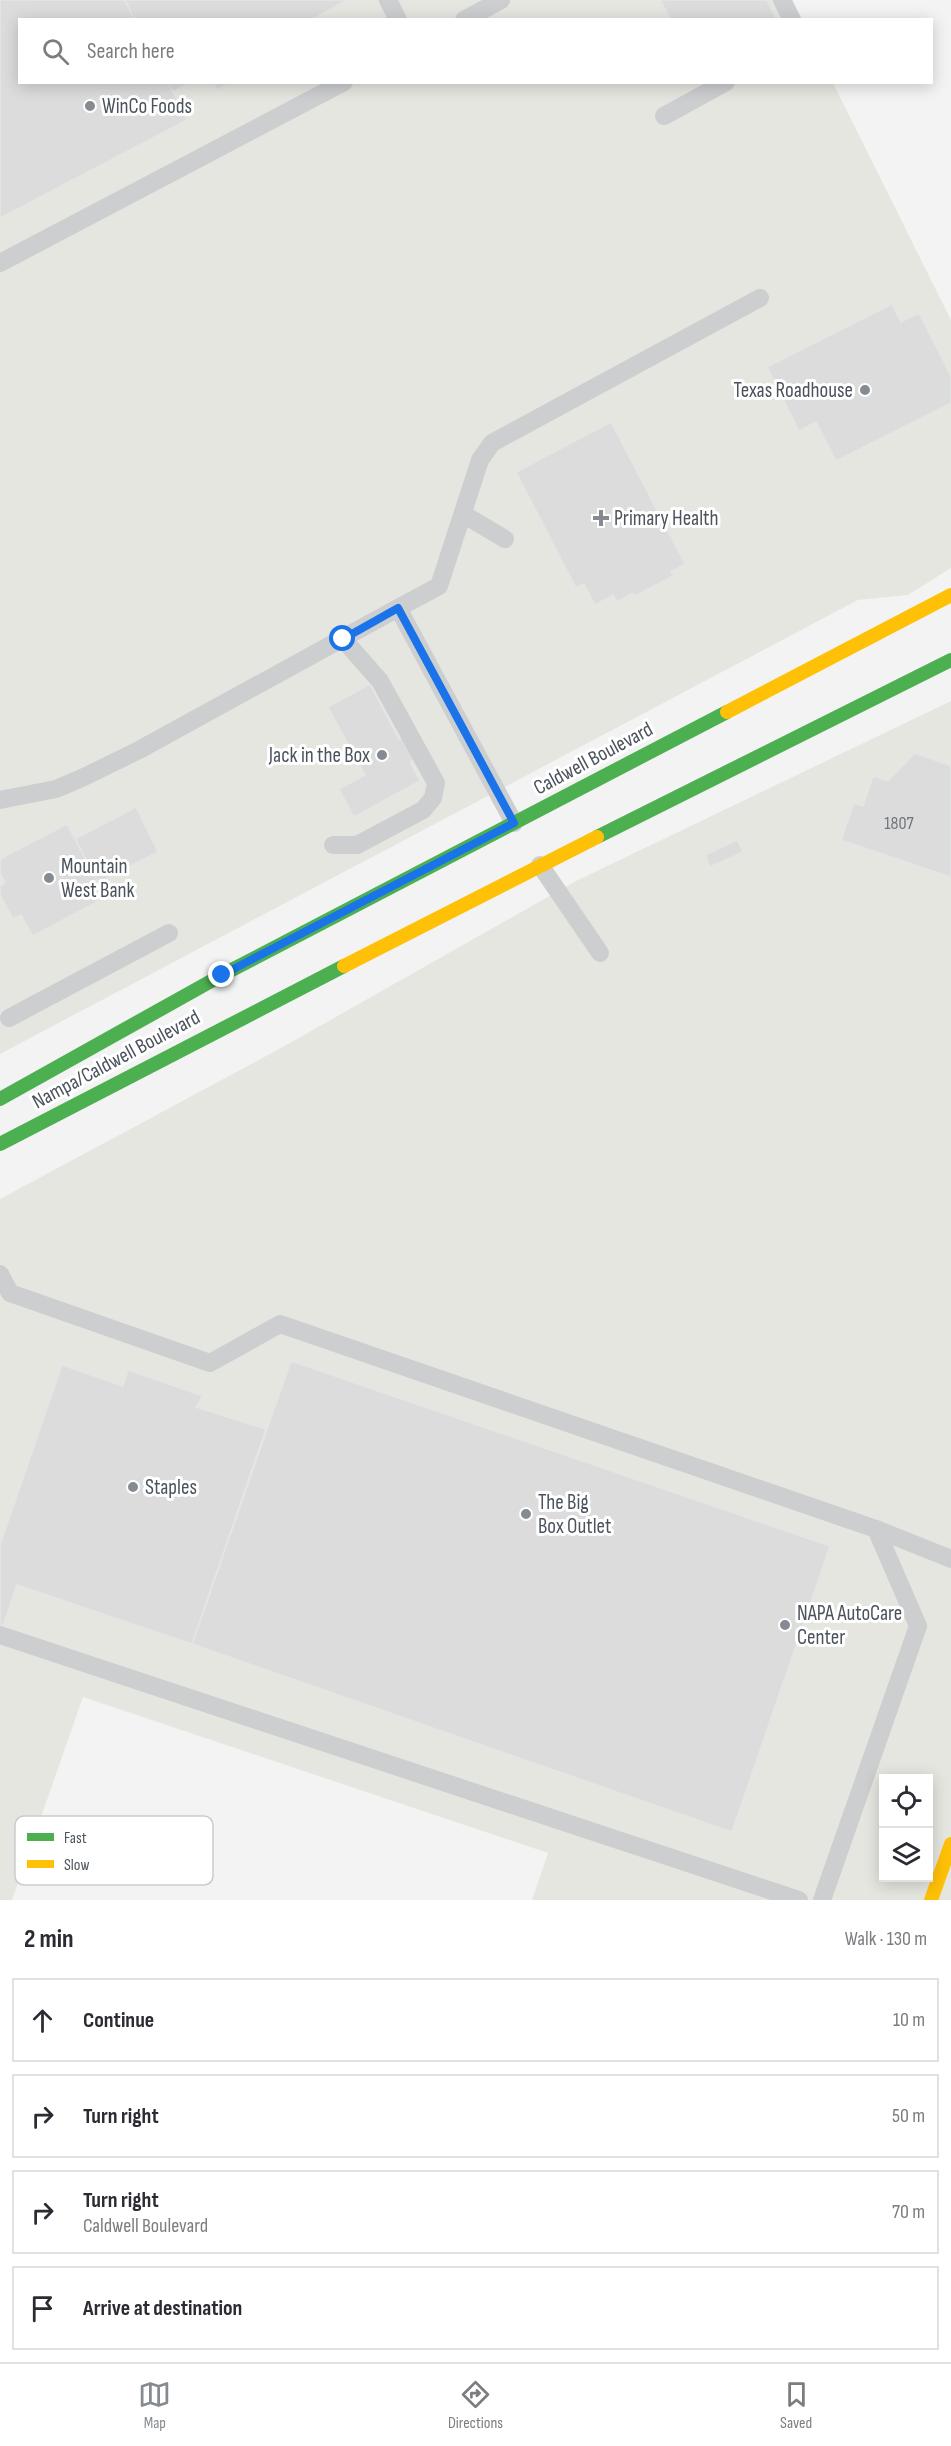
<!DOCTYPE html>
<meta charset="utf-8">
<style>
body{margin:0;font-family:"Sofia Sans Condensed",sans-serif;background:#f2f2f3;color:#2b2b33}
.controls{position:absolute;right:18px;bottom:18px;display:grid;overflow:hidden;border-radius:0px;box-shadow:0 3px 15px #0003}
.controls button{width:54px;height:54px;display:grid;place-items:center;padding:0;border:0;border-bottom:2px solid #e1e1e2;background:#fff;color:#2b2b33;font:30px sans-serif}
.stop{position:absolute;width:18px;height:18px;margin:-14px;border:4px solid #1a73e8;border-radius:50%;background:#fff}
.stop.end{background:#1a73e8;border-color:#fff;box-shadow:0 2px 6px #0008}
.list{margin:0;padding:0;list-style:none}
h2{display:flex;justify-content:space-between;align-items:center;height:78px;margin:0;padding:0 24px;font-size:26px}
h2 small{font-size:20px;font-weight:400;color:#7c7c81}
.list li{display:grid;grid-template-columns:39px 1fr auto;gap:18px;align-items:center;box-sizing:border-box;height:84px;margin:0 12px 12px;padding:0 12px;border:2px solid #e1e1e2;border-radius:0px}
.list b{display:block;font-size:22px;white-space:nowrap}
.list p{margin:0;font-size:20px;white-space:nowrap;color:#7c7c81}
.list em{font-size:20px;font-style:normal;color:#7c7c81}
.icon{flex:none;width:33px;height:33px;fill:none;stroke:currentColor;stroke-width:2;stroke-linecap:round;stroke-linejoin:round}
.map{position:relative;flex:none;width:951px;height:1900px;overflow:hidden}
.search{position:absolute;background:#fff;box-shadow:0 3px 15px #0003;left:18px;right:18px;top:18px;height:66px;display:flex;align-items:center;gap:15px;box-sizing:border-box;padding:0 21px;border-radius:0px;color:#7c7c81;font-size:22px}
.sheet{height:462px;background:#fff}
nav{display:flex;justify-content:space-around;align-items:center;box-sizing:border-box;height:84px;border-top:2px solid #e1e1e2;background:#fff;font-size:16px;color:#7c7c81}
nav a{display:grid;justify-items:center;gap:3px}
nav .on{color:#868b92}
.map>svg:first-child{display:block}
.commercial{fill:#e6e6e1;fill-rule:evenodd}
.building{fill:#dcdcdd;stroke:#e4e5e5;stroke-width:1.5}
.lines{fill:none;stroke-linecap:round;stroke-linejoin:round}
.lane{stroke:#ccced0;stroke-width:18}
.fast{stroke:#4caf50;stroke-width:14}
.slow{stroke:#ffc107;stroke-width:14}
.route{stroke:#1a73e8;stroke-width:8}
.poi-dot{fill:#868b92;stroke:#fff;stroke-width:2}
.labels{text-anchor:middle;stroke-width:6;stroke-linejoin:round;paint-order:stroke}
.number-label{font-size:18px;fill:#70767e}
.poi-label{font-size:21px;fill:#4b535d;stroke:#fff;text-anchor:start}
.street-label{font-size:21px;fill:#4b535d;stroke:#fff}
.key{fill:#fff;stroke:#c9cbce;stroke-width:1.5}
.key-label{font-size:16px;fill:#4b535d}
</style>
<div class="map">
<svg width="951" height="1900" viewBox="0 0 951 1900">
<rect width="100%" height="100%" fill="#f3f3f3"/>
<g class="commercial">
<path d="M0 0H792L802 19 20 20V82L833 83 951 320V568L908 595 858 600 0 1054Z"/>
<path d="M951 701V1900H532L548 1853 83 1697 12 1900H0V1199L281 1048 576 881ZM884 1778H928V1878H884Z"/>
</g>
<g class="building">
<path d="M0 0H125L135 20H20V82H168L187 120 0 218Z"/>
<path d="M125 0H347L311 20H135Z"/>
<path d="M660 0H767L777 20H671Z"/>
<path d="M168 82H191L173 92Z"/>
<path d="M213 82H231L217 90Z"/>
<path d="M892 304 901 322 919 313 951 376V403L836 461 816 422 799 431 767 367Z"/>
<path d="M611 422 685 564 671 572 673 576 635 596 633 593 617 602 613 595 595 605 584 584 576 588 516 472Z"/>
<path d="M370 684 399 739 406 736 413 760 410 762 420 781 354 817 339 789 365 775 328 707Z"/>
<path d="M915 753 951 766V877L841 840 854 803 863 806 873 776 888 781Z"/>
<path d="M136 807 158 852 98 883 75 839Z"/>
<path d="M67 824 106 897 33 936 21 915 13 919 0 895V886L5 883 0 873V859Z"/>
<path d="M737 840 743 852 710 867 705 855Z"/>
<path d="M291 1361 830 1546 732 1832 192 1644Z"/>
<path d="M62 1365 123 1386 128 1370 203 1396 196 1407 266 1429 192 1644 17 1585 3 1626 0 1625V1545Z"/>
</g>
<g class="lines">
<g class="lane">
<path d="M388 0 398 20"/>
<path d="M782 0 792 20"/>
<path d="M464 20 501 0"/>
<path d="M664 116 726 82"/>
<path d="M0 263 344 82"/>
<path d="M463 514 505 539"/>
<path d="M398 608 439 586 480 460 492 443 760 298"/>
<path d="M0 800 56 789 84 777 139 750 398 608 514 823"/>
<path d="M333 845H357L423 810 433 798 436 783 380 681 343 639"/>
<path d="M540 865 600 953"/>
<path d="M9 1018 169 933"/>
<path d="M0 1274 10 1293 210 1363 280 1324 876 1529 951 1559"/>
<path d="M0 1635 799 1900"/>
<path d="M822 1900 918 1626 876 1529"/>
</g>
<g class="fast">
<path d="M597 837 951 660"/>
<path d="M0 1099 222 975 727 712"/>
<path d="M0 1144 344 966"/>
</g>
<g class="slow">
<path d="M727 712 951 595"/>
<path d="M344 966 597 837"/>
<path d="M931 1900 951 1844"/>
</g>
</g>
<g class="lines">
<path class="route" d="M222 975 514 823 398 608 343 639"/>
</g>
<g class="poi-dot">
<circle cx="90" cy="106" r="6"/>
<circle cx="865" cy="390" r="6"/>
<path d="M598 509h6v6h6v6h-6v6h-6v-6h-6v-6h6z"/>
<circle cx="382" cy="755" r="6"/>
<circle cx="49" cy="878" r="6"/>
<circle cx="133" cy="1487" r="6"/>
<circle cx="526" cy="1514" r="6"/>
<circle cx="785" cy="1625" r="6"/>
</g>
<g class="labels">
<g class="number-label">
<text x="899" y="829">1807</text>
</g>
<g class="poi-label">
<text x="102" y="113">WinCo Foods</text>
<text x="853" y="397" text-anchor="end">Texas Roadhouse</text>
<text x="614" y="525">Primary Health</text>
<text x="370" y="762" text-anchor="end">Jack in the Box</text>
<text x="61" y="873">Mountain<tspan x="61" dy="24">West Bank</tspan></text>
<text x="145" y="1494">Staples</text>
<text x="538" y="1509">The Big<tspan x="538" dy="24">Box Outlet</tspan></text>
<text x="797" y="1620">NAPA AutoCare<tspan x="797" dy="24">Center</tspan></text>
</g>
<g class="street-label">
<text transform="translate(593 758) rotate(-28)" y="7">Caldwell Boulevard</text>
<text transform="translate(116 1059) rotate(-28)" y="7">Nampa/Caldwell Boulevard</text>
</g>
</g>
<rect x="15" y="1816" width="198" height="69" rx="9" class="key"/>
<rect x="27" y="1833" width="27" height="8" fill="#4caf50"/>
<rect x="27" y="1860" width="27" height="8" fill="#ffc107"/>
<g class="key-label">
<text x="64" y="1843">Fast</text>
<text x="64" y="1870">Slow</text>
</g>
</svg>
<div class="controls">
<button><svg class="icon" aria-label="locate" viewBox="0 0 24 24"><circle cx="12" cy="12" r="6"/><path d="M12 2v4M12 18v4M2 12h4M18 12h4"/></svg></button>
<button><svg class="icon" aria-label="layers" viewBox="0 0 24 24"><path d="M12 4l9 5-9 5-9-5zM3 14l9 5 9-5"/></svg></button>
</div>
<div class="stop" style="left:343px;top:639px"></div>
<div class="stop end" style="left:222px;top:975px"></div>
<div class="search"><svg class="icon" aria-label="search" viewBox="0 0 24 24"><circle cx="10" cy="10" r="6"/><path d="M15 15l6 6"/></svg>Search here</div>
</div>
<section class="sheet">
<h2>2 min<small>Walk · 130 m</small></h2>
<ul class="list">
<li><svg class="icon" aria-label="ahead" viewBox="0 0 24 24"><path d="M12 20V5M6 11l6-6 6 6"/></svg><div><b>Continue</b></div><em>10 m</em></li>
<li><svg class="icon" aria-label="right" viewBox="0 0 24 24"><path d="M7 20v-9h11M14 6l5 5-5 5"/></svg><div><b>Turn right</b></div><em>50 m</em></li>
<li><svg class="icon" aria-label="right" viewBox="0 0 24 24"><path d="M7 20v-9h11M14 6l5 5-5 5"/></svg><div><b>Turn right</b><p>Caldwell Boulevard</p></div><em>70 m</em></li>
<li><svg class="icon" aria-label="arrive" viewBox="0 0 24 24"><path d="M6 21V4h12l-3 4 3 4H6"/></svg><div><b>Arrive at destination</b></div></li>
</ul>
</section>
<nav>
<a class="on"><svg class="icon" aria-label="map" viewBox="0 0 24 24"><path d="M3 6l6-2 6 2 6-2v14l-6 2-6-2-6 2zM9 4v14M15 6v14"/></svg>Map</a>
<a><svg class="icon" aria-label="directions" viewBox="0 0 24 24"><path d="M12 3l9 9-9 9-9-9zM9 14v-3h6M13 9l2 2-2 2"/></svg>Directions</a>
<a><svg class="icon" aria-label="saved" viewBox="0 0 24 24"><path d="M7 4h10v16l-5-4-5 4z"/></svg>Saved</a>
</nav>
